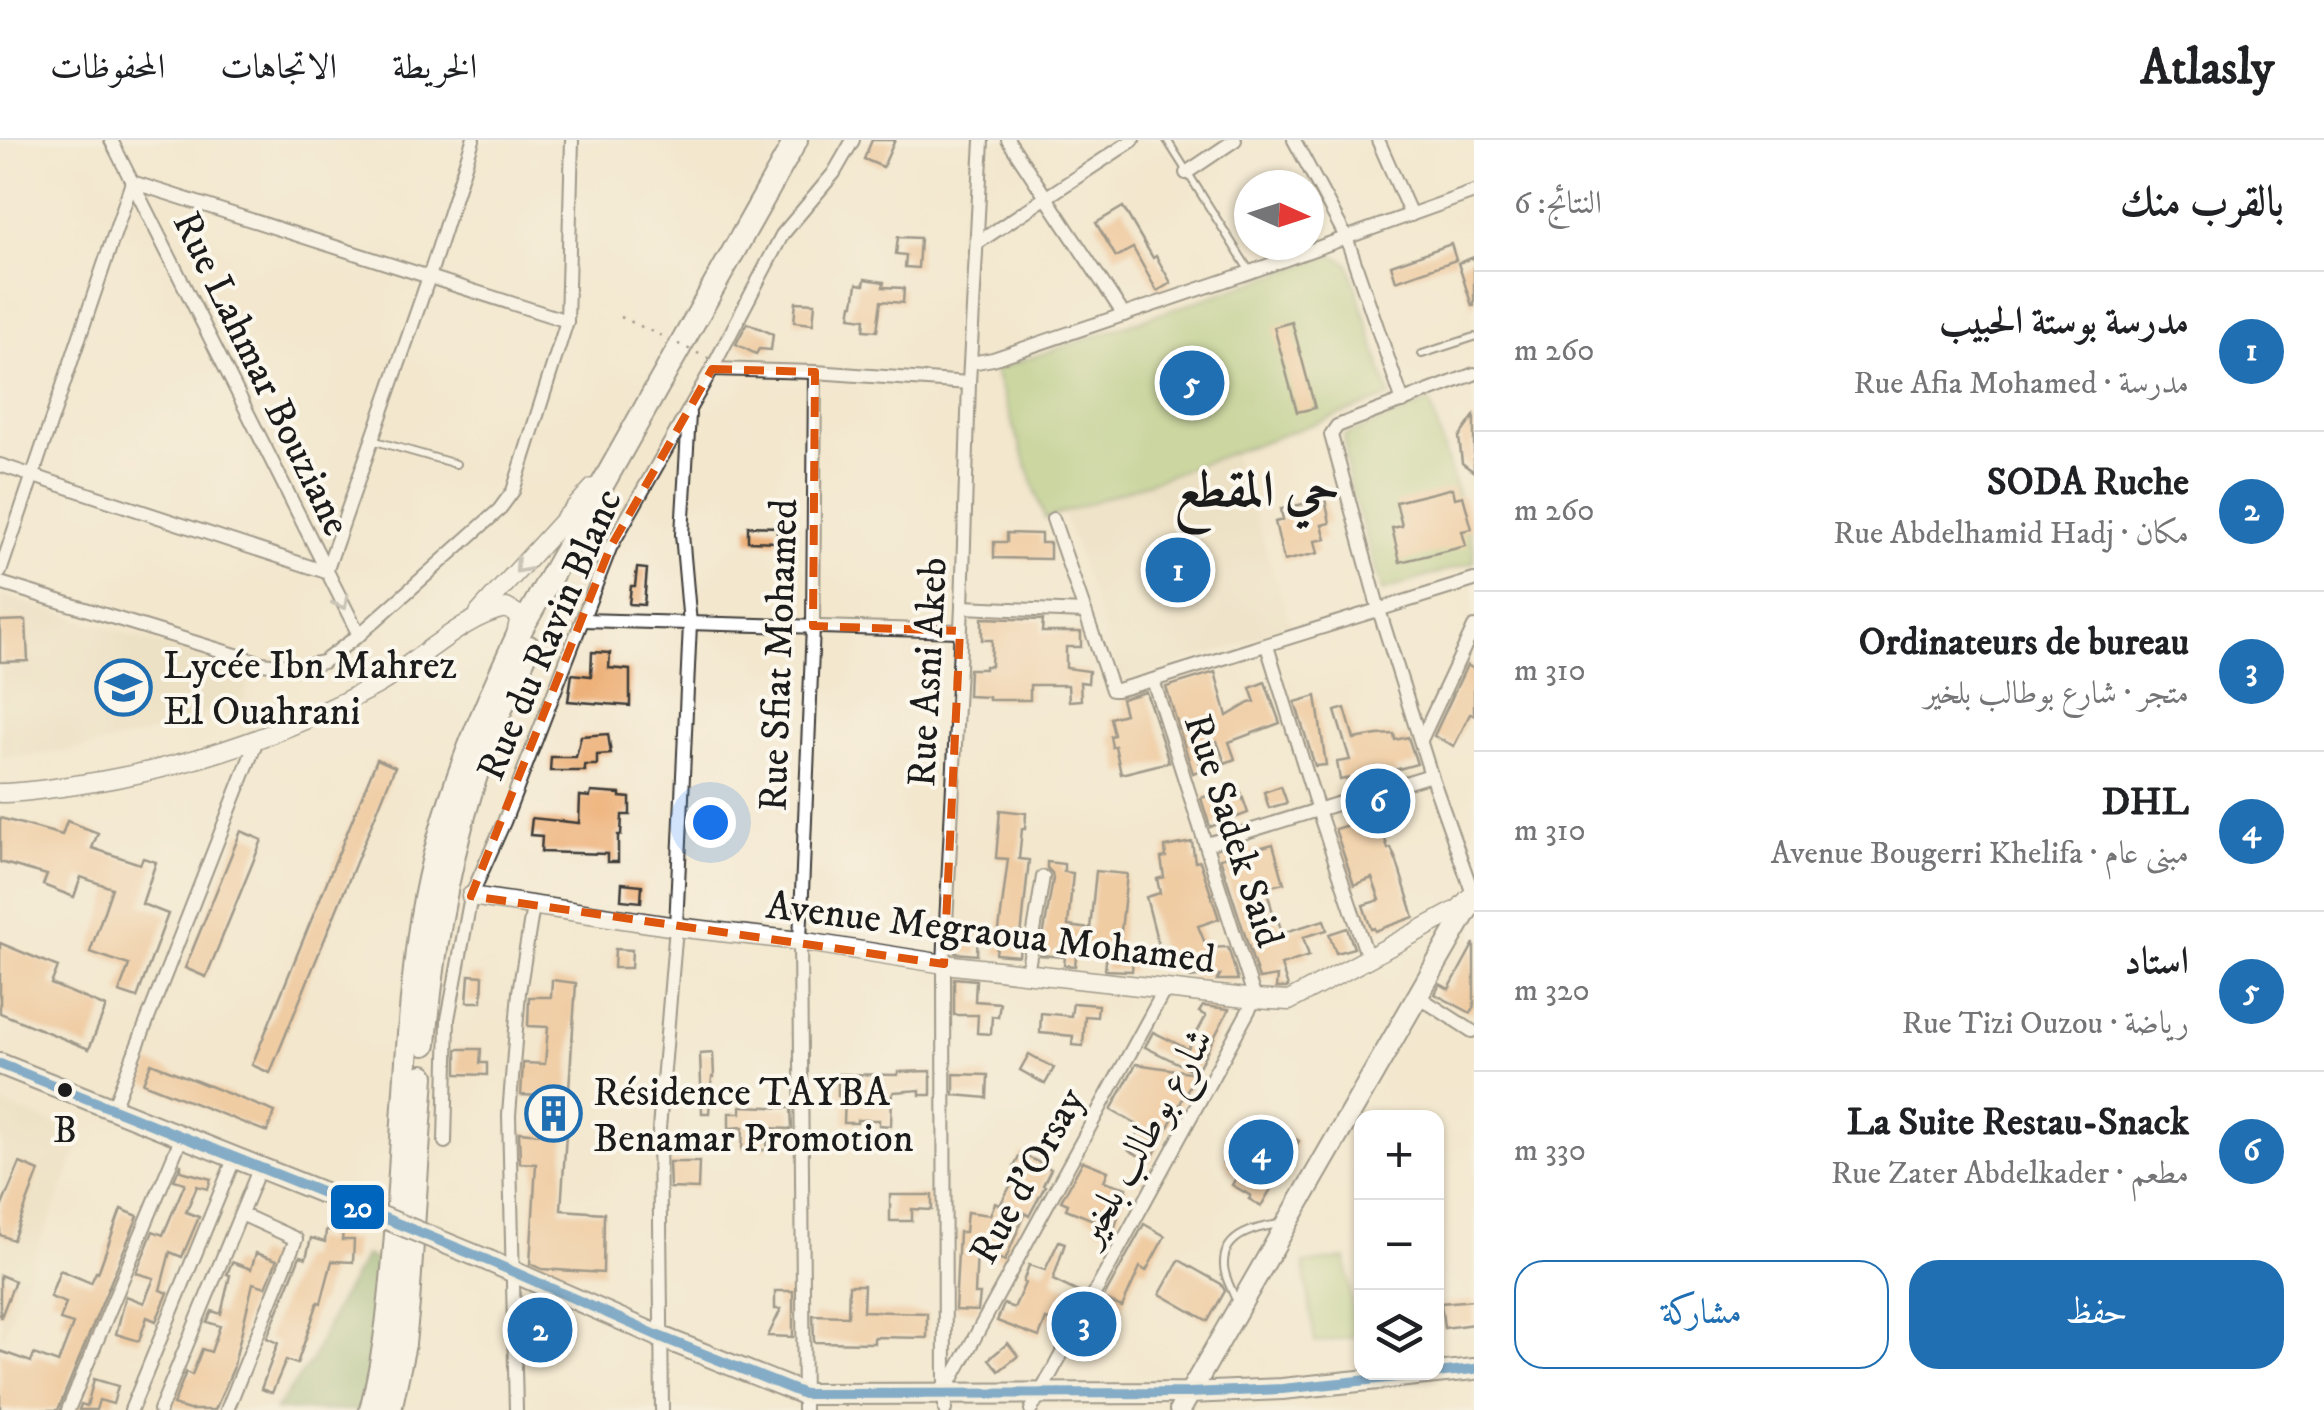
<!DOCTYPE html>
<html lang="ar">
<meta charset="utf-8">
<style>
body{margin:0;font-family:"IM FELL DW Pica",Amiri,serif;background:#f6f6f6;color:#202124;direction:rtl}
.controls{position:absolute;right:30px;bottom:30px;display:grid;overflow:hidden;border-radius:20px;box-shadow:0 2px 8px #0004}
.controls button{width:90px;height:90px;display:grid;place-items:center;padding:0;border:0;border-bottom:2px solid #e0e0e0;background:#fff;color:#202124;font:50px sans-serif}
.compass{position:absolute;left:1234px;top:30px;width:90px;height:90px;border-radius:50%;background:#fff;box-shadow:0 2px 8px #0004;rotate:93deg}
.you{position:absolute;left:710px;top:682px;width:35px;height:35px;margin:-25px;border:8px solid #fff;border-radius:50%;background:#1a73e8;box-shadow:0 0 0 15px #1a73e833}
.badge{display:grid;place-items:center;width:65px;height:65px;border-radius:50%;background:#1f6fb2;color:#fff;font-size:32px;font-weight:700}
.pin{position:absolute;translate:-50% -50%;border:5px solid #fff;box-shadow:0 2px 10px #0006}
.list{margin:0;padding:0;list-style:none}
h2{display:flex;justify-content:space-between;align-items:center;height:130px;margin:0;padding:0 40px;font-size:42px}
h2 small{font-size:32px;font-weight:400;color:#757577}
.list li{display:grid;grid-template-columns:65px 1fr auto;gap:30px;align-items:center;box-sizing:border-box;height:160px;padding:0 40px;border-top:2px solid #e0e0e0}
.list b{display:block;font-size:38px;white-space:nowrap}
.list p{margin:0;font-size:32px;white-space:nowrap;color:#757577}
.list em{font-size:32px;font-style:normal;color:#757577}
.actions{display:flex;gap:20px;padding:30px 40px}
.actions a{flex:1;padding:22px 0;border:2px solid #1f6fb2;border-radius:30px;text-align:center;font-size:35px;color:#1f6fb2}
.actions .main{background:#1f6fb2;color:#fff}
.icon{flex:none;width:55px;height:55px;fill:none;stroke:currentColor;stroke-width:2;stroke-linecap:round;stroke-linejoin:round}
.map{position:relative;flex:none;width:1474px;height:1270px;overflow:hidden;direction:ltr}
header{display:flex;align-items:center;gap:60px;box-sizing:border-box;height:140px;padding:0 50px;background:#fff;border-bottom:2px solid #e0e0e0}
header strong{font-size:48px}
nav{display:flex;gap:55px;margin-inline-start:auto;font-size:35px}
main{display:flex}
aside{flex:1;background:#fff}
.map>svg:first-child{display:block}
.built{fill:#e7daba}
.green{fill:#9cc16c;stroke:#5c6e44;stroke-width:2.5}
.forest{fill:#7da760;stroke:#4c623e;stroke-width:2.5}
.building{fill:#ecaa6e}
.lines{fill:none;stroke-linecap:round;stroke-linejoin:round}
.lane-casing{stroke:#3c3a37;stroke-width:10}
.street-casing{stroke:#3c3a37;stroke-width:16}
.secondary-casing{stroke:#3c3a37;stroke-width:21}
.primary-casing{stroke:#3c3a37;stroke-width:24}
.highway-casing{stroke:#3c3a37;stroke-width:26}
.lane{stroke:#fff;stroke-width:6}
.street{stroke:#fff;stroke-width:12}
.secondary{stroke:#fff;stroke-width:18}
.primary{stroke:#fff;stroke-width:20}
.highway{stroke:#fff;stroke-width:22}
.primary-bridge-casing{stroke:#3c3a37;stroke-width:24;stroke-linecap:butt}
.path-bridge{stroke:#3c3a37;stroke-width:2.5;stroke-dasharray:2.5 8;stroke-linecap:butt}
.primary-bridge{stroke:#fff;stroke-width:20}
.bus-1-casing{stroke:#fbf7ec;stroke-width:18}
.bus-1{stroke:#0065bd;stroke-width:10}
.oneway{stroke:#999}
.marked{fill:none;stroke:#de560d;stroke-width:8;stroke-dasharray:20 12;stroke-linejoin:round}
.bus-dot{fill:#1c1c1c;stroke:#fbf7ec;stroke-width:4}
.labels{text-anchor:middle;stroke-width:8;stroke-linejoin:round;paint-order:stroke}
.bus-label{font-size:38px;fill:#1c1c1c;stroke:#fbf7ec}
.street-label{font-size:40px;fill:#1c1c1c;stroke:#fbf7ec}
.poi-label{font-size:40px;fill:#1c1c1c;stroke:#fbf7ec;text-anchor:start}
.district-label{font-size:50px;font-weight:bold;fill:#1c1c1c;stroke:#fbf7ec}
.line-badge{stroke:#fbf7ec;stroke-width:4}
.badge-label{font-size:28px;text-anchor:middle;font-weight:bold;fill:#fff}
</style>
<header>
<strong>Atlasly</strong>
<nav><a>الخريطة</a><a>الاتجاهات</a><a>المحفوظات</a></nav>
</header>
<main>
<aside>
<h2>بالقرب منك<small>النتائج: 6</small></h2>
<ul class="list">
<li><span class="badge">1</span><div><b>مدرسة بوستة الحبيب</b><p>مدرسة · Rue Afia Mohamed</p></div><em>260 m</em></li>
<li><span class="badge">2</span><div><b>SODA Ruche</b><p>مكان · Rue Abdelhamid Hadj</p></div><em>260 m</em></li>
<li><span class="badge">3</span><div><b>Ordinateurs de bureau</b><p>متجر · شارع بوطالب بلخير</p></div><em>310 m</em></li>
<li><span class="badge">4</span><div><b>DHL</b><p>مبنى عام · Avenue Bougerri Khelifa</p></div><em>310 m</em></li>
<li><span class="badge">5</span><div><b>استاد</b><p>رياضة · Rue Tizi Ouzou</p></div><em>320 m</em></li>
<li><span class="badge">6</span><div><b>La Suite Restau-Snack</b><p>مطعم · Rue Zater Abdelkader</p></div><em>330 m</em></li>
</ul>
<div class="actions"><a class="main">حفظ</a><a>مشاركة</a></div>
</aside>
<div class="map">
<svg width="1474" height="1270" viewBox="0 0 1474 1270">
<rect width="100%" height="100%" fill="#fbf7ec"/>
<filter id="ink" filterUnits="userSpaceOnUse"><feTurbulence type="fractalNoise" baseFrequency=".01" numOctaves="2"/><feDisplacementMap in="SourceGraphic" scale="20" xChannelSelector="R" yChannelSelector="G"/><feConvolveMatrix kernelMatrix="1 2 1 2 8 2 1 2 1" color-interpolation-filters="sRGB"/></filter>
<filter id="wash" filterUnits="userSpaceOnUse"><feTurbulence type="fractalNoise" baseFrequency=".0048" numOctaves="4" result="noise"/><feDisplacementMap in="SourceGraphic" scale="40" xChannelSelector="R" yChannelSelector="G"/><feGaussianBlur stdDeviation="2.25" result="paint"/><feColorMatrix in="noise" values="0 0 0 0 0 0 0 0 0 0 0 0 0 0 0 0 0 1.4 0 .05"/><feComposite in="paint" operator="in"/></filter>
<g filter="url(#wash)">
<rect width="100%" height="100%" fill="#f3e7ce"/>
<g class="built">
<path d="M1233 312 1292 487 1122 543 1063 372Z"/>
<path d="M0 454 252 533 244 560 153 592 115 602 67 612 0 618Z"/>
<path d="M0 963 83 996 0 1203Z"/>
</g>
<g class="green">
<path d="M1330 116 1338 117 1349 124 1390 257 1045 379 994 230Z"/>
<path d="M1430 262 1474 409V422L1382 451 1349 342 1344 296Z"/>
<path d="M1346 1118 1356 1197 1315 1203 1304 1124Z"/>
</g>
<path class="forest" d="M366 1115 386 1126 374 1212 362 1270H275L311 1221 336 1166Z"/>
<g id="blocks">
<g class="building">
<path d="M872 0H895L883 27 864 19Z"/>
<path d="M1123 67 1153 118 1156 116 1171 143 1157 151 1133 108 1116 117 1096 83Z"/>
<path d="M898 97 920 98 918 128 905 127 906 115 896 114Z"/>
<path d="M1451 104 1456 120 1396 141 1391 125Z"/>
<path d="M1474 117V166H1472L1458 123Z"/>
<path d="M865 139 884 142 883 147 904 148 903 163 881 161 877 191 864 190 865 179 850 177 852 164H854L857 144 864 145Z"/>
<path d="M796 162 815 163 813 184 794 182Z"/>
<path d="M1292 182 1315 268 1297 272 1274 187Z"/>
<path d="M747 183 773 194 771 210 759 209 756 214 736 204Z"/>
<path d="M1474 276V332L1462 323 1459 297Z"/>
<path d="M1453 348 1455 358 1463 356 1472 389 1462 391 1466 406 1400 422 1392 388 1402 386 1396 362Z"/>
<path d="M1325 359 1330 383 1322 385 1326 399 1315 401 1318 413 1284 421 1275 382 1283 380 1281 369Z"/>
<path d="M748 386 777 387V402L748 401Z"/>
<path d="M1007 393 1041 394V403H1050V419L994 418V402H1007Z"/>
<path d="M637 428 647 429 644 465 629 464 631 446H635Z"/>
<path d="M982 478 1043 480 1042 492H1081V507H1066V528L1089 531 1088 543 1080 542 1081 560 1069 561 1068 545H1030V560H989V557L968 556 969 529H985V526H991L992 500H982Z"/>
<path d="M26 480 28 521 0 522V481Z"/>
<path d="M592 512 610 513 609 528 630 530V566L568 561 572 534 591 536Z"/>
<path d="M1467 525 1474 529V575L1470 574 1454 606 1434 596Z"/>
<path d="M1215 532 1227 576 1249 563 1255 562 1250 548 1265 542 1280 583 1229 602 1235 619 1225 623 1217 601 1195 609 1201 630 1193 633 1166 547Z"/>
<path d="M1146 552 1169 622 1121 634 1115 606 1112 607 1110 596 1114 595 1110 578 1125 574 1121 559Z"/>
<path d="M1316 556 1326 625 1315 626 1295 562Z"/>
<path d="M1345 568 1354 599 1377 595 1394 594 1395 600 1408 597 1417 624 1395 630 1396 634 1382 637 1381 631 1340 640 1337 622 1350 620 1335 571Z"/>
<path d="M608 594 611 614 597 615V625H585V631H550L551 617H576L581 596Z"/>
<path d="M377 619 395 627 270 933 252 925Z"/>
<path d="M1281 646 1287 663 1269 668 1264 652Z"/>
<path d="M1240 650 1248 673 1210 687 1201 658 1222 651 1223 656Z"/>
<path d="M591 652 620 654V657L630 658V675H622L621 695H618V722H607V714L541 712 542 696 530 695 532 678 579 683 580 656 590 657Z"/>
<path d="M1402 654 1406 666 1378 675 1388 709 1391 708 1397 722 1414 777 1375 791 1374 788 1371 789 1363 765 1380 760 1372 738 1354 745 1335 689 1351 684 1347 671Z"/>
<path d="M1000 670 1026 673 1025 689H1022L1019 719 1029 720 1019 816 996 814 1008 719 996 718Z"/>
<path d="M0 678 62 695 67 681 98 693 92 708 140 724 143 718 156 722 142 764 168 774 137 858 119 852 129 825 90 812 112 748 81 737 74 757 43 745 47 735 0 722Z"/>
<path d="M241 691 262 700 206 837 185 828Z"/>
<path d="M1192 702 1195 722 1200 721 1219 779 1198 786 1207 808 1228 807 1238 840H1217L1220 835 1190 838 1188 820 1170 825 1167 814 1161 815 1146 757 1160 753 1157 739 1164 737 1161 718 1166 717 1165 707Z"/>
<path d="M1273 704 1284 743 1266 747 1274 777 1277 776 1282 793 1324 780 1327 790 1303 797 1309 816 1281 825 1288 847 1286 848H1276L1277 836 1259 839 1220 718Z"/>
<path d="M1047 722 1064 724V732L1073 733 1068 786 1090 789 1096 731 1127 734 1119 810 1126 811V816H1133L1132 831 1105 830 1107 812 1077 808 1075 826 1064 825 1065 817 1040 815 1053 739 1052 733 1047 728Z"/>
<path d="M622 743 642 745 641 762 621 760Z"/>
<path d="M956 788H978L977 815 955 813Z"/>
<path d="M1347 788 1354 808 1336 813 1329 794Z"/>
<path d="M0 803 58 827 51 844 106 867 89 909 0 873Z"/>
<path d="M1474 803V867L1471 873 1435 854 1440 844 1449 849Z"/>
<path d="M615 809 632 810 631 828H614Z"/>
<path d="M469 835 483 836 482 862H467Z"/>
<path d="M954 838 976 840 975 861 1000 863 998 877 992 876 991 894 977 893 978 875H954Z"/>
<path d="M552 840 576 843 561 1070 604 1073 603 1133 542 1129 530 1124 536 1024 520 1023 519 992 539 994 542 956 521 955 523 923 545 924 548 887 528 886 529 857H551Z"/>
<path d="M1073 863 1098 865 1097 877 1085 876 1083 906 1072 905 1073 896 1040 893 1041 873 1071 876Z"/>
<path d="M1203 866 1229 869 1196 932 1145 907 1153 892 1188 909 1206 876 1199 872Z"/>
<path d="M457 909H481L480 923H487V935L457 934Z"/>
<path d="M713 913 714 937H712L709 973H702L700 914Z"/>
<path d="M1029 914 1054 928 1045 944 1020 930Z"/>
<path d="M151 923 275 972 267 992 143 943Z"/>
<path d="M1136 924 1196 933 1150 1022 1129 1010 1141 987 1111 970Z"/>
<path d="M931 931V955H920V950L894 952 892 955 891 986 879 985V980H857V983H844L845 956H838V934L898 935V932Z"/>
<path d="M954 934 988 935 987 958 954 955Z"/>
<path d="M741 966 791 968 792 989 767 988V1010H742L743 987 729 988V973H741Z"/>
<path d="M1263 979 1299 1001 1261 1066 1249 1059 1251 1056 1232 1045 1237 1036 1227 1030 1229 1026 1223 1023 1239 996 1243 998 1253 981 1259 985Z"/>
<path d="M1021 1013 1051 1029 1043 1045 1045 1046 1029 1076 1025 1073 1005 1121 977 1110 975 1154H980L978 1171 955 1170 959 1092H965L967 1072 990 1075 995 1063 1000 1065 1019 1030 1014 1027Z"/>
<path d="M1083 1021 1108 1031 1104 1041 1127 1048 1113 1093 1094 1087 1096 1081 1066 1069 1068 1064 1061 1061Z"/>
<path d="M669 1022H699L698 1049 670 1048Z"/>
<path d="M20 1023 39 1031 13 1100 0 1095V1070Z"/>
<path d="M181 1024V1031L211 1039 208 1049 197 1046 186 1072 199 1077 182 1117 170 1112 160 1150 168 1153 156 1181 147 1177 139 1201 116 1194 126 1156 144 1163 154 1138 136 1133 153 1091 163 1095 185 1043 174 1040Z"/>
<path d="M890 1055H932V1070L912 1069V1081H890Z"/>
<path d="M121 1069 138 1076 58 1270H0V1211L31 1222 34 1214 58 1223 73 1184 60 1180 66 1163 50 1157 60 1130 91 1143 96 1132 98 1133Z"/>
<path d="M1144 1084 1165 1096 1146 1131 1140 1127 1122 1167 1103 1159Z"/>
<path d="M326 1090 343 1091 342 1100H354L353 1122 332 1121 321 1163 318 1162 297 1224 286 1220 272 1253 261 1249 278 1203 267 1198 300 1116 306 1118 311 1098 325 1102Z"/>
<path d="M1059 1101 1065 1103 1053 1140 1078 1152 1062 1186 1046 1179 1039 1197 997 1181 1004 1164 1014 1168 1025 1143 1023 1142 1029 1125 1045 1130Z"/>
<path d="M256 1113 277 1120 266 1147 253 1143 233 1229 215 1270H189L173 1265 186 1232 192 1235 202 1209 211 1212 220 1186 207 1182 212 1171 221 1174 230 1135 227 1134 232 1122 251 1129Z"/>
<path d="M1179 1120 1221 1144 1225 1151 1208 1181 1160 1154Z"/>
<path d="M0 1135 15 1141 1 1177H0Z"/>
<path d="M849 1145H864L863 1171 927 1173V1198L874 1197V1203L814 1202 813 1175 848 1176Z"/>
<path d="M775 1151H793V1197L768 1196 781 1169H775Z"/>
<path d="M1474 1160V1184L1444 1188 1441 1163Z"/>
<path d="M528 1167 556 1179 555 1200 524 1201V1173Z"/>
<path d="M1008 1203 1018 1216 999 1231 989 1219Z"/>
<path d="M94 1239 118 1246 113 1264 99 1260 96 1270H79L81 1264 87 1266Z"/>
</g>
</g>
</g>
<g filter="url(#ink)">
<use href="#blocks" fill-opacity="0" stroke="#3c3a37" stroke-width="2.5"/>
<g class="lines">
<defs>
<g id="lane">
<path d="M1167 0 1249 130"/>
<path d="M1422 214 1474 197"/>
<path d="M372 300 456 324"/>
<path d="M1237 1163C1233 1151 1223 1136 1224 1123 1224 1094 1258 1087 1280 1084"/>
</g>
<g id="street">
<path d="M111 0 359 495"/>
<path d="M1008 0 1124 175"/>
<path d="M1294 0 1346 97 1403 262"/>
<path d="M1378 0 1411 75"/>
<path d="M1186 33 1235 0"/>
<path d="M977 103 1133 0"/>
<path d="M971 223 993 219 1250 132 1474 52"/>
<path d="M712 229 815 232 969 243"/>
<path d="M0 325 326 432 429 137 473 0"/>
<path d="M1053 379 1112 550H1117L1153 540 1474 440"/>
<path d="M0 432 132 42 567 181"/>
<path d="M0 443 262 523 297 527 323 522 359 495 499 370 513 351 567 181 572 0"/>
<path d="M962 467 1084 472"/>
<path d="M583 480 960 491"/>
<path d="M1267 506 1318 670 1368 818"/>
<path d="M1421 600 1474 487"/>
<path d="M1207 704 1431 635"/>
<path d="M1473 754 1431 635 1379 470 1331 295 1337 286 1474 234"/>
<path d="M1027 834 1043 737"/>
<path d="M1419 857 1472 891"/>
<path d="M113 968 257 600"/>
<path d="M445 1002 448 879 471 756 504 682 610 408 712 229 782 95 834 33 853 0"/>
<path d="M946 1250 1165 849"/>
<path d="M68 1270 182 996"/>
<path d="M131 1270 235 1017"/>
<path d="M160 1270 260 1027"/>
<path d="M227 1270 296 1099 241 1074"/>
<path d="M516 1270 509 975 519 852 533 766"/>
<path d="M662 1270 659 989 676 787 690 484 682 394 689 274"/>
<path d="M804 1270 800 801 813 486 815 232"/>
<path d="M945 1270 944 824 962 467 969 243 982 0"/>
<path d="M1031 1270 1255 859 1153 540"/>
</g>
<g id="secondary">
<path d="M479 473 593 348"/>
<path d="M0 653C23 653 46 649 69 646 175 631 280 597 375 546 415 525 462 476 506 468L517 474 519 481 516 495"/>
<path d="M471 756 676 787 800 801 944 824 1255 859 1289 861 1459 769 1470 757"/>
</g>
<g id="primary">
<path d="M0 924 321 1052"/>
<path d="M489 1121 661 1197 804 1254 1189 1253 1282 1249 1474 1229"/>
<path d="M1180 1270 1474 758"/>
</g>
<g id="highway">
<path d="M425 904C433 805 449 713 481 620 494 581 512 544 529 507"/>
<path d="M371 1270C387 1209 392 1145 397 1082 403 987 407 890 419 795 434 686 473 591 519 493L796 0"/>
<path d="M390 1270 404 1204 408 1163 423 936"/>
</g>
</defs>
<use href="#lane" class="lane-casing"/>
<use href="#street" class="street-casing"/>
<use href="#secondary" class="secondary-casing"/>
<use href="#primary" class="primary-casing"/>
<use href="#highway" class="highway-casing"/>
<use href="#lane" class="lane"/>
<use href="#street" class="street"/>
<use href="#secondary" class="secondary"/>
<use href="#primary" class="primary"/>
<use href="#highway" class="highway"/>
<defs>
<path id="primary-bridge" d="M321 1052 489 1121"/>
</defs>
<use href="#primary-bridge" class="primary-bridge-casing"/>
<path class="path-bridge" d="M621 177 710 219"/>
<use href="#primary-bridge" class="primary-bridge"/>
<defs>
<path id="bus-1" d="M0 924 321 1052 489 1121 661 1197 804 1254 1189 1253 1282 1249 1474 1229"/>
</defs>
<use href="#bus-1" class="bus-1-casing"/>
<use href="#bus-1" class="bus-1"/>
</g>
<defs><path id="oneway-chevron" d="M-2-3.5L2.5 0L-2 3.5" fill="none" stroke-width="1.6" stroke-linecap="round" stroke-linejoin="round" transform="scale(2.5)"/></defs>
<g class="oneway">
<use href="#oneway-chevron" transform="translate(521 427) rotate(132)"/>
<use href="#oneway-chevron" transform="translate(342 463) rotate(62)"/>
</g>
</g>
<path d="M0 0H1474V1270H0ZM712 229 815 232 813 486 960 491 944 824 471 756 610 408Z" fill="#f3e7ce" fill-opacity=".55" fill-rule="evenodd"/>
<path class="marked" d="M712 229 815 232 813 486 960 491 944 824 471 756 610 408Z"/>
<defs>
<symbol id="school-ring" viewBox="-11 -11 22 22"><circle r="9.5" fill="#fbf7ec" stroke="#1f6fb2" stroke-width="1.5"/><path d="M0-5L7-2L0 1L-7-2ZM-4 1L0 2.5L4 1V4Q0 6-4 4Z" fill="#1f6fb2"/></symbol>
<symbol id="building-ring" viewBox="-11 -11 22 22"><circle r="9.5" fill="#fbf7ec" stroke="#1f6fb2" stroke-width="1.5"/><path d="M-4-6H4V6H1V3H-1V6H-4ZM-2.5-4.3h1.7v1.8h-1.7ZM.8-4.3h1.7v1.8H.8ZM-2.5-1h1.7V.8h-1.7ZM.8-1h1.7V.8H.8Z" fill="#1f6fb2"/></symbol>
</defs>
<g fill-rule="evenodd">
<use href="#school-ring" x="92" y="516" width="63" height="63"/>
<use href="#building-ring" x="522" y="942" width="63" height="63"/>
</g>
<circle class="bus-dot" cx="65" cy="950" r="9"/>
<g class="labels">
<g class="bus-label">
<text x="65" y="1002">B</text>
</g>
<g class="street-label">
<text transform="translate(263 233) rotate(64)" y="14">Rue Lahmar Bouziane</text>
<text transform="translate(548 494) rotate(-67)" y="14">Rue du Ravin Blanc</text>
<text transform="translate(777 515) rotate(-88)" y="14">Rue Sfiat Mohamed</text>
<text transform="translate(926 532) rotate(-87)" y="14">Rue Asni Akeb</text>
<text transform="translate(1235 690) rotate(72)" y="14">Rue Sadek Said</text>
<text transform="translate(991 791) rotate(7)" y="14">Avenue Megraoua Mohamed</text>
<text transform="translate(1143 996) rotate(-61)" y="14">شارع بوطالب بلخير</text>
<text transform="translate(1026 1035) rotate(-61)" y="14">Rue d'Orsay</text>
</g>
<g class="poi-label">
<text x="163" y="538">Lycée Ibn Mahrez<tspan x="163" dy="46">El Ouahrani</tspan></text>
<text x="593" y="965">Résidence TAYBA<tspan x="593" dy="46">Benamar Promotion</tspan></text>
</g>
<g class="district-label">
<text x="1257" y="366">حي المقطع</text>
</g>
</g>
<rect class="line-badge" x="329" y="1043" width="57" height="48" rx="10" fill="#0065bd"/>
<g class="badge-label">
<text x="358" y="1077">20</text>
</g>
</svg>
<div class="controls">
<button>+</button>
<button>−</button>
<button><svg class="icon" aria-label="layers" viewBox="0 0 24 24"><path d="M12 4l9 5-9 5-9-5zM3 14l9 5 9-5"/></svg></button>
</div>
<svg class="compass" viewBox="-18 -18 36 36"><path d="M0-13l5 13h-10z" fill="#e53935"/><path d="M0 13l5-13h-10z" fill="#757577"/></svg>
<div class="you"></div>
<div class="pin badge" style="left:1178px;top:430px">1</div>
<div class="pin badge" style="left:540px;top:1190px">2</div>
<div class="pin badge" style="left:1084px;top:1184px">3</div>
<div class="pin badge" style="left:1261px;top:1012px">4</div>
<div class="pin badge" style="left:1192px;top:243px">5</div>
<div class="pin badge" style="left:1378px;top:661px">6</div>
</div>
</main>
